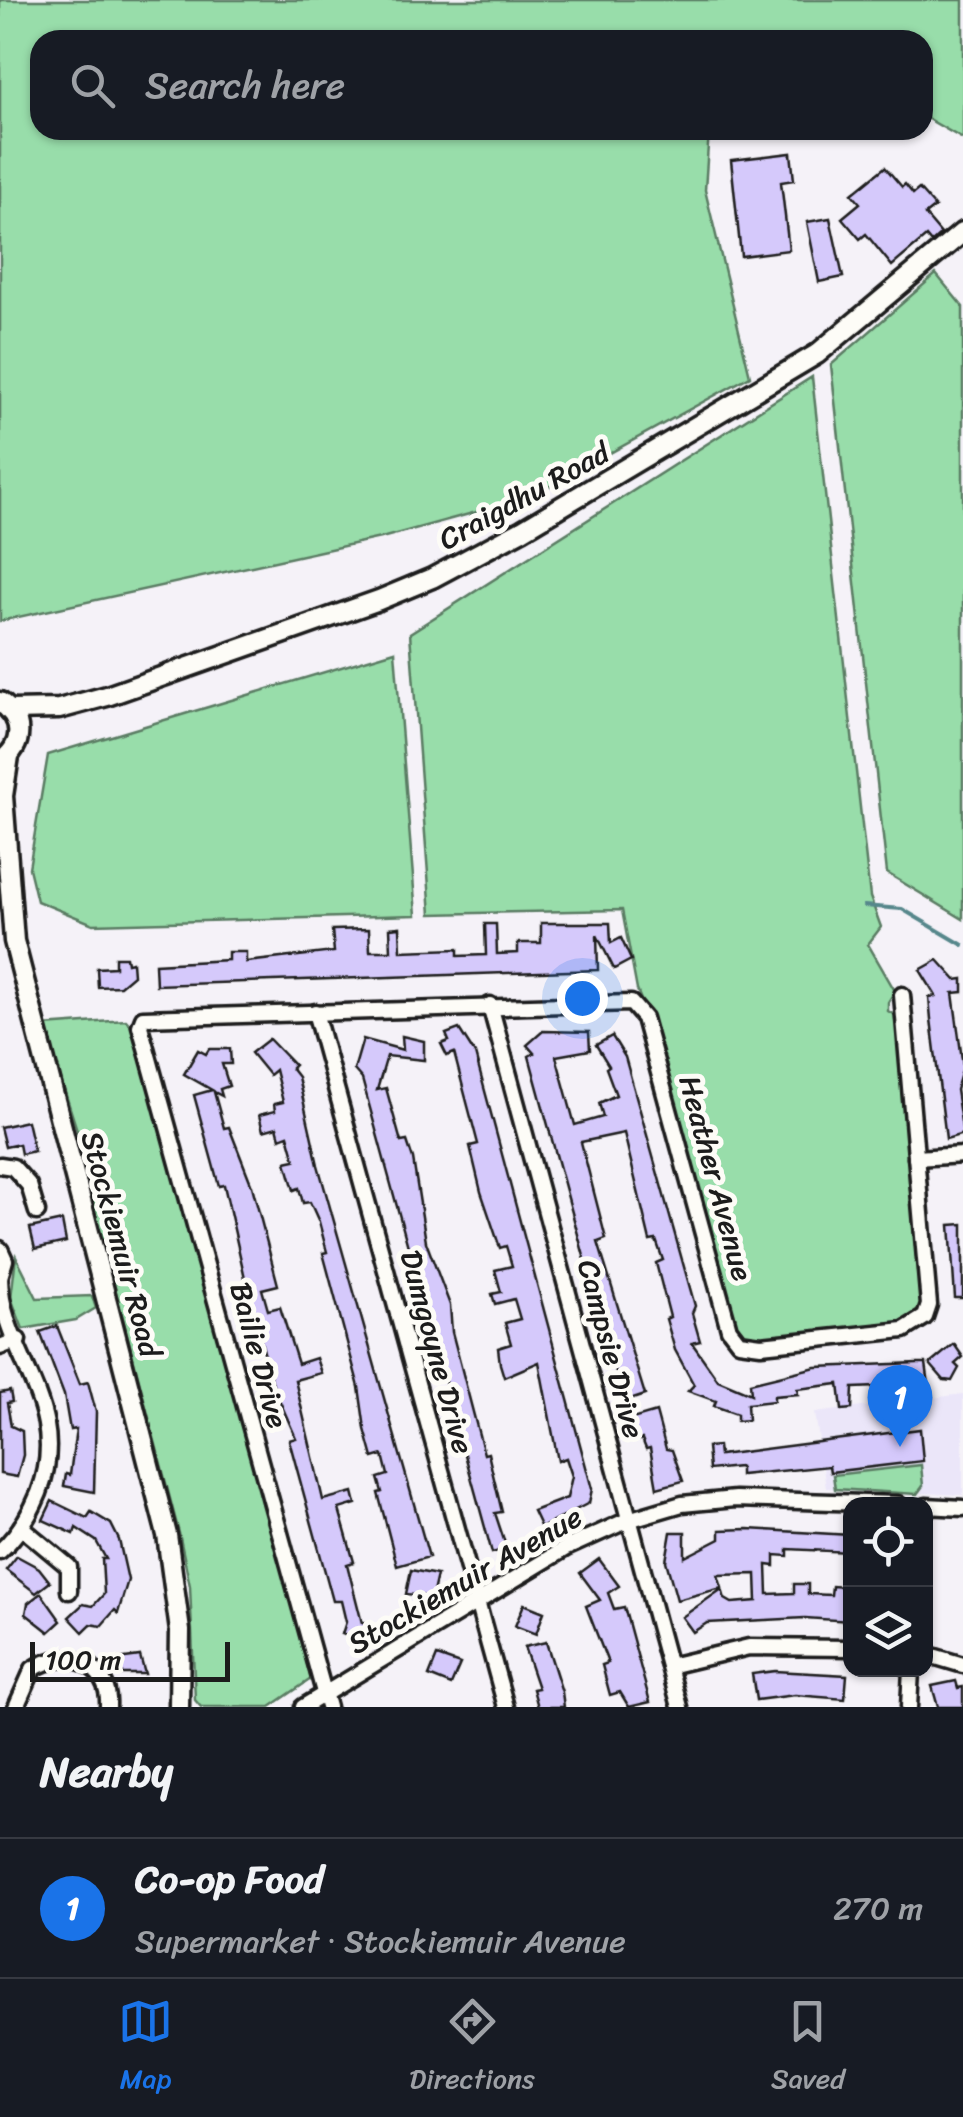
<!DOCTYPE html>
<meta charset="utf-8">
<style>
body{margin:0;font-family:Sriracha,sans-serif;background:#20242c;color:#f1f3f6}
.controls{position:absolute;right:30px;bottom:30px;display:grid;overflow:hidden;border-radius:20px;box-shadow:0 2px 8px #0004}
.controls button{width:90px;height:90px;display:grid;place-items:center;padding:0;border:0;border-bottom:2px solid #363941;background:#171b24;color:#f1f3f6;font:50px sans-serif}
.scale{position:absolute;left:30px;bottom:25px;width:200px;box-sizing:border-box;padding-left:10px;border:5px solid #1c1c1c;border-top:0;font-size:28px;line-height:35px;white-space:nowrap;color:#1c1c1c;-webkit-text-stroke:8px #fdfcf7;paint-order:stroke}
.you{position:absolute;left:582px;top:998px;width:35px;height:35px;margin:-25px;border:8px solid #fff;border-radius:50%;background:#1a73e8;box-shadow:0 0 0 15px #1a73e833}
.badge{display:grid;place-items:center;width:65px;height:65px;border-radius:50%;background:#1a73e8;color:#fff;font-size:32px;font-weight:700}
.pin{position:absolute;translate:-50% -82px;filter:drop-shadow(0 2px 5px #0008)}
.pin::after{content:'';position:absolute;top:52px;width:35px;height:30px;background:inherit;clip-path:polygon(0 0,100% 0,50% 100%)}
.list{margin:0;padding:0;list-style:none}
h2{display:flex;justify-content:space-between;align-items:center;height:130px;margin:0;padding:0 40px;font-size:42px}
h2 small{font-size:32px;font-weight:400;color:#9ea1a6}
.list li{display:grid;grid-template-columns:65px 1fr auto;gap:30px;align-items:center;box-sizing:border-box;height:140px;padding:0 40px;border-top:2px solid #363941}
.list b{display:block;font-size:38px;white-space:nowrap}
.list p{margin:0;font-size:32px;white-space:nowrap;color:#9ea1a6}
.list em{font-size:32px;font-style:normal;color:#9ea1a6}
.icon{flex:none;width:55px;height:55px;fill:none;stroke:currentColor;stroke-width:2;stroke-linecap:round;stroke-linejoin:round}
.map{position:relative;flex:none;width:963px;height:1707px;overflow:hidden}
.search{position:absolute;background:#171b24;box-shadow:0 2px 8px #0004;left:30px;right:30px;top:30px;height:110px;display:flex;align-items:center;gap:25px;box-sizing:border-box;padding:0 35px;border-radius:30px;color:#9ea1a6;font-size:38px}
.sheet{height:270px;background:#171b24}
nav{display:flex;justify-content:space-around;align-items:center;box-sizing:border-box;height:140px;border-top:2px solid #363941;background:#171b24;font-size:28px;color:#9ea1a6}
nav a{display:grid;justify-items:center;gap:5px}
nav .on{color:#1a73e8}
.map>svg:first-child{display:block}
.built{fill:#ebe6f9}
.green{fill:#98ddaa;stroke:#5a7c63;stroke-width:2.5}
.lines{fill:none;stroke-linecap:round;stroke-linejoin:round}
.stream{stroke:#56878b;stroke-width:4}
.building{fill:#d5c9fb;stroke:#1c1c1c;stroke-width:2.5}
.minor-casing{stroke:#1c1c1c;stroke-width:21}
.major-casing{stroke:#1c1c1c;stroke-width:25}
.minor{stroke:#fdfcf7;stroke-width:14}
.major{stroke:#fdfcf7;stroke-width:18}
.labels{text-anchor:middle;stroke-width:10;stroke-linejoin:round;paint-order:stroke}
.street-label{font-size:30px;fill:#1c1c1c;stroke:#fdfcf7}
</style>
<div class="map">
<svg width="963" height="1707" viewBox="0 0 963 1707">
<rect width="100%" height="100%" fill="#f5f2f8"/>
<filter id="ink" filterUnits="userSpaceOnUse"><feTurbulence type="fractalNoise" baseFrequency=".01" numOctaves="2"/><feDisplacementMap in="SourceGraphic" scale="20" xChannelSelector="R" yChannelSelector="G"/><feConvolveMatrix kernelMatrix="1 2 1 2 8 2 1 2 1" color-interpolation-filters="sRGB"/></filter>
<g filter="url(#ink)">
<path class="built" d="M963 1394V1495L826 1488 815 1413Z"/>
<g class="green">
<path d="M0 0H963V139L923 116V40H40V130H709L705 190 750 376 528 498 385 537 0 621Z"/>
<path d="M936 274 963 307V919L887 873 831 365Z"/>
<path d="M812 377 870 897 881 927 868 944 895 991 888 1002V1011L898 1017 923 1304 908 1324 754 1341 737 1333 653 1030 637 990 622 910 431 914 410 633Z"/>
<path d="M395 651 416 915 93 924 37 901 29 868 48 755Z"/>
<path d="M126 1020 136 1031 311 1679 270 1707H201L195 1700 190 1586 179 1533 93 1204 83 1149 44 1026Z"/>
<path d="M16 1256 37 1298 92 1296 96 1308 76 1320 23 1329 11 1298Z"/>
<path d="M921 1465 923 1486 917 1494 835 1489 833 1475Z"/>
</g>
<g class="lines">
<path class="stream" d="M864 906 902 909 963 945"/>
</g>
<g class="building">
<path d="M791 153 794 180 781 182 789 250 741 256 731 160Z"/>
<path d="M885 167 902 187 905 184 913 194 919 189 935 207 925 215 941 234 931 243 926 237 892 266 866 234 860 239 842 218 860 203 852 194Z"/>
<path d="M830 218 843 277 819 282 807 222Z"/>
<path d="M541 923H610L611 943 621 938 631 960 614 969 597 935 598 970 156 985 155 964 228 960V952H246V962L334 952 332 930 369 929 370 951H391L390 928 400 927 401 951 458 949V956L486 955 485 924H496L497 954 518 953V943H541Z"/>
<path d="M115 957H126L127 963 132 962 133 975 120 986 98 987 97 968 115 967Z"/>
<path d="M938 960 956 980 963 979V992L953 993 963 1067 956 1090 963 1134 946 1139 931 1019 929 997 936 996 920 970Z"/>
<path d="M459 1029 475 1054 592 1489 589 1503 541 1528 533 1511 567 1498 572 1476 566 1458 558 1461 539 1362 504 1377 500 1364 498 1348 511 1344 505 1323 520 1319 514 1299 495 1304 492 1294 501 1292 495 1270 512 1266 506 1246 500 1248 481 1192 470 1146 478 1144 454 1053 447 1056 441 1044 449 1041 446 1034Z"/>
<path d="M543 1031 589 1032 590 1050 556 1056 575 1125 603 1117 599 1103 616 1095 606 1068 609 1066 596 1045 612 1036 625 1057 695 1306 692 1313 700 1341 692 1343 718 1380 751 1394 750 1383 816 1367 918 1363H926L929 1385 853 1388 852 1409 842 1410 839 1384 797 1389 798 1394 774 1396V1401L747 1404 748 1420 737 1421V1414L714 1406 716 1401 688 1391 694 1385 675 1350 666 1319 670 1317 656 1263 663 1260 656 1240 650 1241 624 1133 581 1142 606 1239 598 1242 645 1395 624 1402 529 1056 534 1053 527 1045Z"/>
<path d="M402 1036 424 1041V1060L387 1056 377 1090 386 1088 401 1142 407 1141 413 1159 426 1242 450 1305 452 1332 484 1454 488 1453 491 1466 502 1512 495 1513 507 1549 492 1553 362 1079 354 1070 363 1039 403 1050Z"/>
<path d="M269 1039 294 1065 291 1068 298 1077 318 1165 429 1557 397 1566 378 1493 382 1492 378 1478 388 1475 383 1455 373 1458 365 1429 359 1387 323 1253 327 1252 319 1222 310 1202 303 1203 299 1188 294 1190 286 1162 295 1160 288 1135 280 1138 277 1127 263 1131 259 1115 275 1111 274 1104 283 1102 275 1070 269 1075 251 1053Z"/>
<path d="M209 1049H230L231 1064H222L229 1086 220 1089 222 1096 214 1092 224 1128 229 1127 252 1186 278 1285 262 1289 268 1310 280 1307 298 1364 316 1358 321 1373 295 1380 323 1500 353 1492 356 1504 339 1509 354 1562 347 1564 362 1623 367 1624 361 1641 342 1634 346 1622 341 1601H333L289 1440 296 1438 274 1388 252 1309 224 1185 219 1186 194 1095 212 1090 184 1074 198 1050 206 1054Z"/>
<path d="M27 1121 34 1151 21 1154 19 1144 5 1147 0 1127Z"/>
<path d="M62 1221 66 1242 35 1249 30 1228Z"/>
<path d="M963 1224V1298H955L950 1225Z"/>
<path d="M57 1326 80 1384 88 1382 96 1412 94 1492 64 1486 66 1474 70 1475 76 1429 70 1430 64 1395 40 1332Z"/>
<path d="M954 1344 963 1357 955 1364 959 1368 952 1381 944 1380 930 1364Z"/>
<path d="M10 1391 12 1402 7 1403 11 1426 22 1431 23 1455 17 1477 0 1474V1393Z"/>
<path d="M656 1412 666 1449 672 1450 683 1481 657 1488 650 1448 646 1449 642 1439 638 1440 632 1419Z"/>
<path d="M920 1429 923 1461 830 1472 829 1466 740 1475V1467L709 1470 707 1447 718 1446 719 1455Z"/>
<path d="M52 1501 87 1518 91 1512 111 1524 119 1540 128 1580 118 1613 115 1610 101 1626 91 1624 83 1632 69 1617 83 1604 93 1606 104 1594 102 1559H106L96 1541 76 1528 74 1534 43 1520Z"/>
<path d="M748 1529 850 1535V1552L788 1549V1556L775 1555V1566L767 1565 768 1594 794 1593V1584H808V1594L831 1595 832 1586 845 1587 850 1621 805 1618 707 1623 693 1632 682 1617 722 1589 725 1599 732 1603 757 1601 756 1574 718 1575 722 1588 677 1600 666 1561 671 1532H685V1557L720 1539V1530Z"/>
<path d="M17 1556 39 1568 50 1582 36 1593 6 1570Z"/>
<path d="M599 1559 619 1586 608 1593 614 1609 624 1607 650 1702 629 1707 620 1692 610 1695 602 1665 608 1663 586 1606 600 1600 580 1573Z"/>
<path d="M411 1570 437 1575 432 1597 406 1594Z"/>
<path d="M41 1593 61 1621 49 1632 26 1614 28 1603Z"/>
<path d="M524 1604 544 1612 536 1634 515 1626Z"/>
<path d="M546 1642 562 1692 564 1707H538L533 1689 538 1688 524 1647Z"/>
<path d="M140 1656 145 1674H112L110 1660Z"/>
<path d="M437 1656 460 1664 451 1685 429 1676Z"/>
<path d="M775 1671 847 1675 845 1699 795 1695 756 1700 752 1674Z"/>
<path d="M956 1681 958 1688 963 1687V1707H938L932 1686Z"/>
</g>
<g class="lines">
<defs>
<g id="minor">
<path d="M490 1005 680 1707"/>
<path d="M315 1012 506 1707"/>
<path d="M916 1158 963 1155"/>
<path d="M0 1165 13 1167 29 1185 37 1212"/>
<path d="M0 1249 5 1260 0 1277"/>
<path d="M0 1347 18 1340"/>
<path d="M926 1506 963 1508"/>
<path d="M21 1527 69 1567V1591"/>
<path d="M0 1551C18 1535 30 1515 39 1493 73 1405 0 1355 0 1276"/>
<path d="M926 1654 963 1665"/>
<path d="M669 1666 749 1647 850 1648"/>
<path d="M16 1707 33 1669C67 1647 111 1663 108 1707"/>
<path d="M303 1707 566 1548 628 1520 682 1504 735 1499 898 1504"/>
<path d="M328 1707 140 1026 143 1018 631 1003 644 1018 729 1329 739 1342 761 1345 904 1330 925 1317 929 1305 902 995"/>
<path d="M909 1707 911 1670"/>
</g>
<g id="major">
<path d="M0 702C24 718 25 745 0 762"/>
<path d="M11 710 59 709 107 696 379 600 432 578 522 530 817 354 963 232"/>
<path d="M9 756 3 796 14 941 167 1535 180 1631 179 1707"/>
</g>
</defs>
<use href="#minor" class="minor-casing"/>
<use href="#major" class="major-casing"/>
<use href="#minor" class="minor"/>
<use href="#major" class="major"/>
</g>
</g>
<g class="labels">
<g class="street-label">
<text transform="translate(524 496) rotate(-29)" y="10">Craigdhu Road</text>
<text transform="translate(716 1178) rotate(75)" y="10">Heather Avenue</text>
<text transform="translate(121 1244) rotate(75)" y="10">Stockiemuir Road</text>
<text transform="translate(611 1349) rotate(75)" y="10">Campsie Drive</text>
<text transform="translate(437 1352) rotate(75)" y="10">Dumgoyne Drive</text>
<text transform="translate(259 1355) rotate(75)" y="10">Bailie Drive</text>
<text transform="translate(465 1580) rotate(-30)" y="10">Stockiemuir Avenue</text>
</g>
</g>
</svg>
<div class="controls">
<button><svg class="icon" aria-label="locate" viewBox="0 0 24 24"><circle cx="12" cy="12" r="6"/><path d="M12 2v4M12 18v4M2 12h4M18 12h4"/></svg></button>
<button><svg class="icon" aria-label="layers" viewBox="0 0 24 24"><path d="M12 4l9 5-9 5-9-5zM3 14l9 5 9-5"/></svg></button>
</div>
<div class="scale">100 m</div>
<div class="you"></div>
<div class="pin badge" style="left:900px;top:1447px">1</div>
<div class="search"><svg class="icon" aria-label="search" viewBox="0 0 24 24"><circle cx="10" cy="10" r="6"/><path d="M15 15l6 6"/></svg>Search here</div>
</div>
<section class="sheet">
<h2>Nearby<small></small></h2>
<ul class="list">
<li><span class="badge">1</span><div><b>Co-op Food</b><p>Supermarket · Stockiemuir Avenue</p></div><em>270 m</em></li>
</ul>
</section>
<nav>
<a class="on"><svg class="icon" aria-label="map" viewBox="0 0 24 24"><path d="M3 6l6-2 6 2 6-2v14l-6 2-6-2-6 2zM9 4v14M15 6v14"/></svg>Map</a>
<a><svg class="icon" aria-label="directions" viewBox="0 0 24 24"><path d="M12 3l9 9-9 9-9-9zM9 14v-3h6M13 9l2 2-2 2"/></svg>Directions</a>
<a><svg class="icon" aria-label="saved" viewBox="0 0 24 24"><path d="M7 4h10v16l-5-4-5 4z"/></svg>Saved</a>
</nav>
